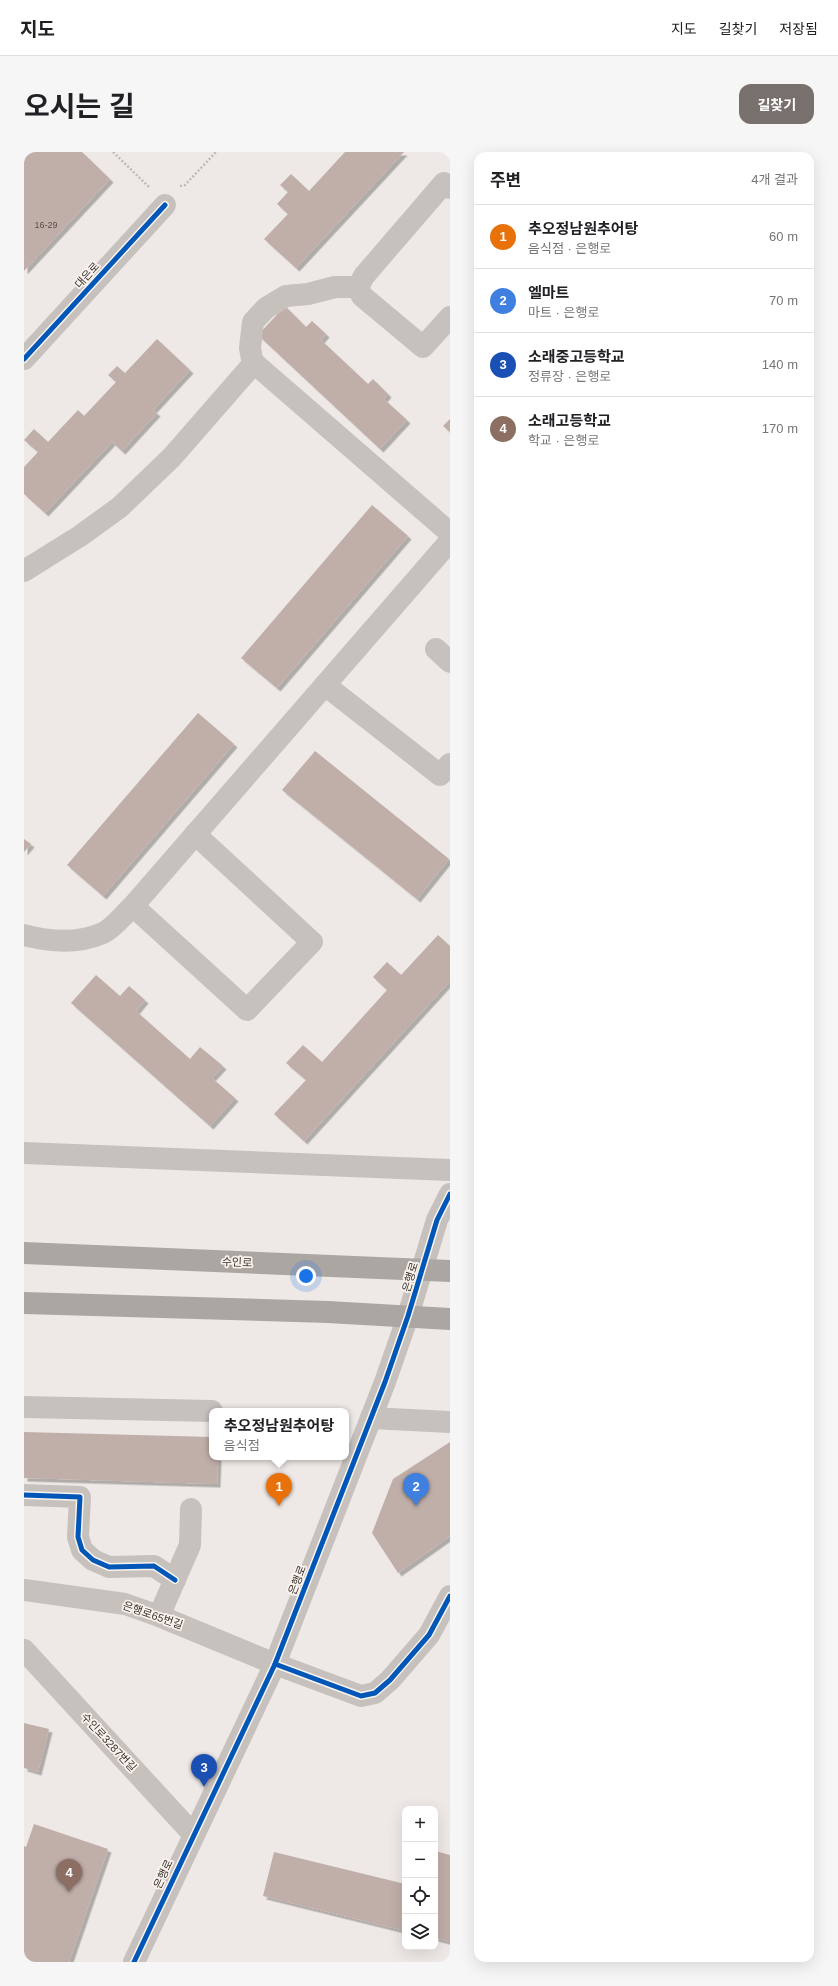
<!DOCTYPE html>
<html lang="ko">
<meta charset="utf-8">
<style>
body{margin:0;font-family:Arial,"Noto Sans KR",sans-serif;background:#f6f6f6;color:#202124}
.controls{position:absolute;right:12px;bottom:12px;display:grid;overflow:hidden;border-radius:8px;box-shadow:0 4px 16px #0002}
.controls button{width:36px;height:36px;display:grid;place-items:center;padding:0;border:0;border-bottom:1px solid #e0e0e0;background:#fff;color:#202124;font:20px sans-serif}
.you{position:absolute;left:282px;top:1124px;width:14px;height:14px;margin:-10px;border:3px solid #fff;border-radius:50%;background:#1a73e8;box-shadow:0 0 0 6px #1a73e833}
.badge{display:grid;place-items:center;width:26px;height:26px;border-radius:50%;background:#78706d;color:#fff;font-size:13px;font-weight:700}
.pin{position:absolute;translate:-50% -33px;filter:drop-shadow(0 1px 2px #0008)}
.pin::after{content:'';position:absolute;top:21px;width:14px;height:12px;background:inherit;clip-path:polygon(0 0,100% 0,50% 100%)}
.popup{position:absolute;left:185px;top:1256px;width:140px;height:52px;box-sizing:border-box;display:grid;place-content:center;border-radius:8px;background:#fff;filter:drop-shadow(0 1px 3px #0005);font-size:13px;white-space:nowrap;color:#757577}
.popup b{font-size:15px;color:#202124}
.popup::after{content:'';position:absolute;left:50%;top:100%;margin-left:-8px;border:8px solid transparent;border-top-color:#fff}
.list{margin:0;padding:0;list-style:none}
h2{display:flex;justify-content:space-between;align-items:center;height:52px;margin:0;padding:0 16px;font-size:17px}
h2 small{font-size:13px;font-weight:400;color:#757577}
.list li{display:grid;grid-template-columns:26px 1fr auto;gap:12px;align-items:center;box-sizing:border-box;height:64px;padding:0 16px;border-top:1px solid #e0e0e0}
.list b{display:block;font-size:15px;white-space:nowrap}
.list p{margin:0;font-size:13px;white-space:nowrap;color:#757577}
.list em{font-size:13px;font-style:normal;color:#757577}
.icon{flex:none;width:22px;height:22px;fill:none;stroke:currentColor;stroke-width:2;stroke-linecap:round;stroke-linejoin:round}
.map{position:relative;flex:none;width:426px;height:1810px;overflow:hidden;border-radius:12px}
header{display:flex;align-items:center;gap:24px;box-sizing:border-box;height:56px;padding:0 20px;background:#fff;border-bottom:1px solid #e0e0e0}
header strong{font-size:19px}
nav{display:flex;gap:22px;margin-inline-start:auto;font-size:14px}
.intro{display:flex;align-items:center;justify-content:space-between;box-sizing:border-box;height:96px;padding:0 24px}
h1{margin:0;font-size:28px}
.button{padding:10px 18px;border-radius:12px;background:#78706d;color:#fff;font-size:14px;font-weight:700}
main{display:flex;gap:24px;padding:0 24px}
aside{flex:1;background:#fff;border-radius:12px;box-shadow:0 4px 16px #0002}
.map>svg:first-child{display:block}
.building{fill:#c0aea9;filter:url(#shadow)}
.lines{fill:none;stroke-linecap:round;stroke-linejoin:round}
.path{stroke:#c0bab7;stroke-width:2.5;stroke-dasharray:2 2;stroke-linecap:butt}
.minor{stroke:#c7c1be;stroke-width:22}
.major{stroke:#aca6a3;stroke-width:22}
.cycleway-casing{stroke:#f9f3ee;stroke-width:8}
.cycleway{stroke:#0057b8;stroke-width:5}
.labels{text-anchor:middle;stroke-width:3.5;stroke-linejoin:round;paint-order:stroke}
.number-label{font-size:9px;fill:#5a4f4b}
.street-label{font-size:11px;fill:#382f2c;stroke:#f9f3ee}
</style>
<header>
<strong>지도</strong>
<nav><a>지도</a><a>길찾기</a><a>저장됨</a></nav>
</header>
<div class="intro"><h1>오시는 길</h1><a class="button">길찾기</a></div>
<main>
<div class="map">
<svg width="426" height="1810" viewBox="0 0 426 1810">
<defs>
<filter id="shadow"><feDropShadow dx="3.5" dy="3.5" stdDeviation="0" flood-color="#0004"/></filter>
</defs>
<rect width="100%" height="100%" fill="#eee9e6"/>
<g class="building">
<path d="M0 0H58L86 27 0 119Z"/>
<path d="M321 0H380L272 116 240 87 264 62 253 52 264 40 256 33 267 22 285 39Z"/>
<path d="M261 154 282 175 288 169 302 182 297 188 344 232 349 227 364 242 360 247 383 268 356 297 234 183Z"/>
<path d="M133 187 166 218 129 258 133 261 98 299 88 290 21 361 0 342V315L14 300 0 288 10 277 24 290 54 258 60 264 92 230 84 223 93 214 101 221Z"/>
<path d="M426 267V280L419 274Z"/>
<path d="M348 353 384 384 253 536 217 506Z"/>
<path d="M174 561 210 592 79 744 43 713Z"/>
<path d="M291 599 425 707 393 747 258 638Z"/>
<path d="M0 687 7 692 0 700Z"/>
<path d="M414 783 426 794V829L280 989 250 962 282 928 262 911 279 893 298 910 363 838 349 825 363 810 377 823Z"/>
<path d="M72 823 96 844 105 834 121 848 112 859 166 907 176 895 199 914 188 926 211 946 186 974 47 851Z"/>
<path d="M0 1280 188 1285V1305H194L193 1332 0 1326Z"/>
<path d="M426 1290V1384L374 1421 348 1381 369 1327Z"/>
<path d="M0 1571 25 1577 14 1620 0 1616Z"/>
<path d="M10 1672 84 1697 45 1810H0V1694L2 1695Z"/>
<path d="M411 1699 426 1703V1790L411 1786Z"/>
<path d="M250 1700 381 1732V1779L239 1744Z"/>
</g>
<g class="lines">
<g class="path">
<path d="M89 0 126 36"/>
<path d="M156 34 161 33 192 0"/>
</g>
<g class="minor">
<path d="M334 135 340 124 420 31 426 36"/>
<path d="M334 135 338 144 399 195 426 165"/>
<path d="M0 207 141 53"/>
<path d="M229 213 226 196 229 170 242 156 262 144 284 142 311 135H334"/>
<path d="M0 419 56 384 96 355 148 305 230 211 426 381"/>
<path d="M412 497 426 510"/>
<path d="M301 533 416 623 426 612"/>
<path d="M109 754 223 858 288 790 171 682"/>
<path d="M0 783C26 790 54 792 79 781 90 776 100 762 109 754L426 389"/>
<path d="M0 1001 426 1018"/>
<path d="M0 1255 188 1259"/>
<path d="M347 1266 426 1270"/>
<path d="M0 1343 56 1345 54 1385 58 1398 69 1408 85 1415 130 1414 151 1428"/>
<path d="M0 1438 101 1452 135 1464 251 1512 337 1544 351 1541 366 1528 405 1483 426 1444"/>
<path d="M135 1464 166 1393 167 1357"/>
<path d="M0 1498 169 1682"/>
<path d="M110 1810 251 1512 361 1230 384 1164 413 1068 426 1042"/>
</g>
<g class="major">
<path d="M0 1101 426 1119"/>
<path d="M0 1151 304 1160 426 1167"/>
</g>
<defs>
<g id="cycleway">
<path d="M0 207 141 53"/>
<path d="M0 1343 56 1345 54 1385 58 1398 69 1408 85 1415 130 1414 151 1428"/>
<path d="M251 1512 337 1544 351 1541 366 1528 405 1483 426 1444"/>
<path d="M110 1810 251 1512 361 1230 384 1164 413 1068 426 1042"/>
</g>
</defs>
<use href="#cycleway" class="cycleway-casing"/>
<use href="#cycleway" class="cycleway"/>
</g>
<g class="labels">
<g class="number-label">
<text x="22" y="76">16-29</text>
</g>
<g class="street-label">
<text transform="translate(63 123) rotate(-48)" y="4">대은로</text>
<text transform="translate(213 1110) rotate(2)" y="4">수인로</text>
<text transform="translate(386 1125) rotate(-73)" y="4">은행로</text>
<text transform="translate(273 1428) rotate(-69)" y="4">은행로</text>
<text transform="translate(129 1463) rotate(19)" y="4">은행로65번길</text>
<text transform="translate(85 1590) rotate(47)" y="4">수인로3287번길</text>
<text transform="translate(139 1722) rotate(-65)" y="4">은행로</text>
</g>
</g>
</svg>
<div class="controls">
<button>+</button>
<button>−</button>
<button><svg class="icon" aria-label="locate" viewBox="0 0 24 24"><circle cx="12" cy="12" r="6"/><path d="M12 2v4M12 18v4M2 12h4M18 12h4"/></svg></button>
<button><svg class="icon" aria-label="layers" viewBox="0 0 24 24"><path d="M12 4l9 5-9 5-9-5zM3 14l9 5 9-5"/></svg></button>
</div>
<div class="you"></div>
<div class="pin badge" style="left:255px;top:1354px;background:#e8710a">1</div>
<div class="popup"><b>추오정남원추어탕</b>음식점</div>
<div class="pin badge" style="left:392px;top:1354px;background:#3f7fe0">2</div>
<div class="pin badge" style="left:180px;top:1635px;background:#1a4fb4">3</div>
<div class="pin badge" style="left:45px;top:1740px;background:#8d6e63">4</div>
</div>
<aside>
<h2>주변<small>4개 결과</small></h2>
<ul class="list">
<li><span class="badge" style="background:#e8710a">1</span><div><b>추오정남원추어탕</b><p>음식점 · 은행로</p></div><em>60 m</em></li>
<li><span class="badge" style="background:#3f7fe0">2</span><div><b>엘마트</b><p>마트 · 은행로</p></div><em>70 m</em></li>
<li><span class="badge" style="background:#1a4fb4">3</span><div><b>소래중고등학교</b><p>정류장 · 은행로</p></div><em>140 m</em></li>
<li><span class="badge" style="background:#8d6e63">4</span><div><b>소래고등학교</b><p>학교 · 은행로</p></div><em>170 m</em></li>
</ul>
</aside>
</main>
